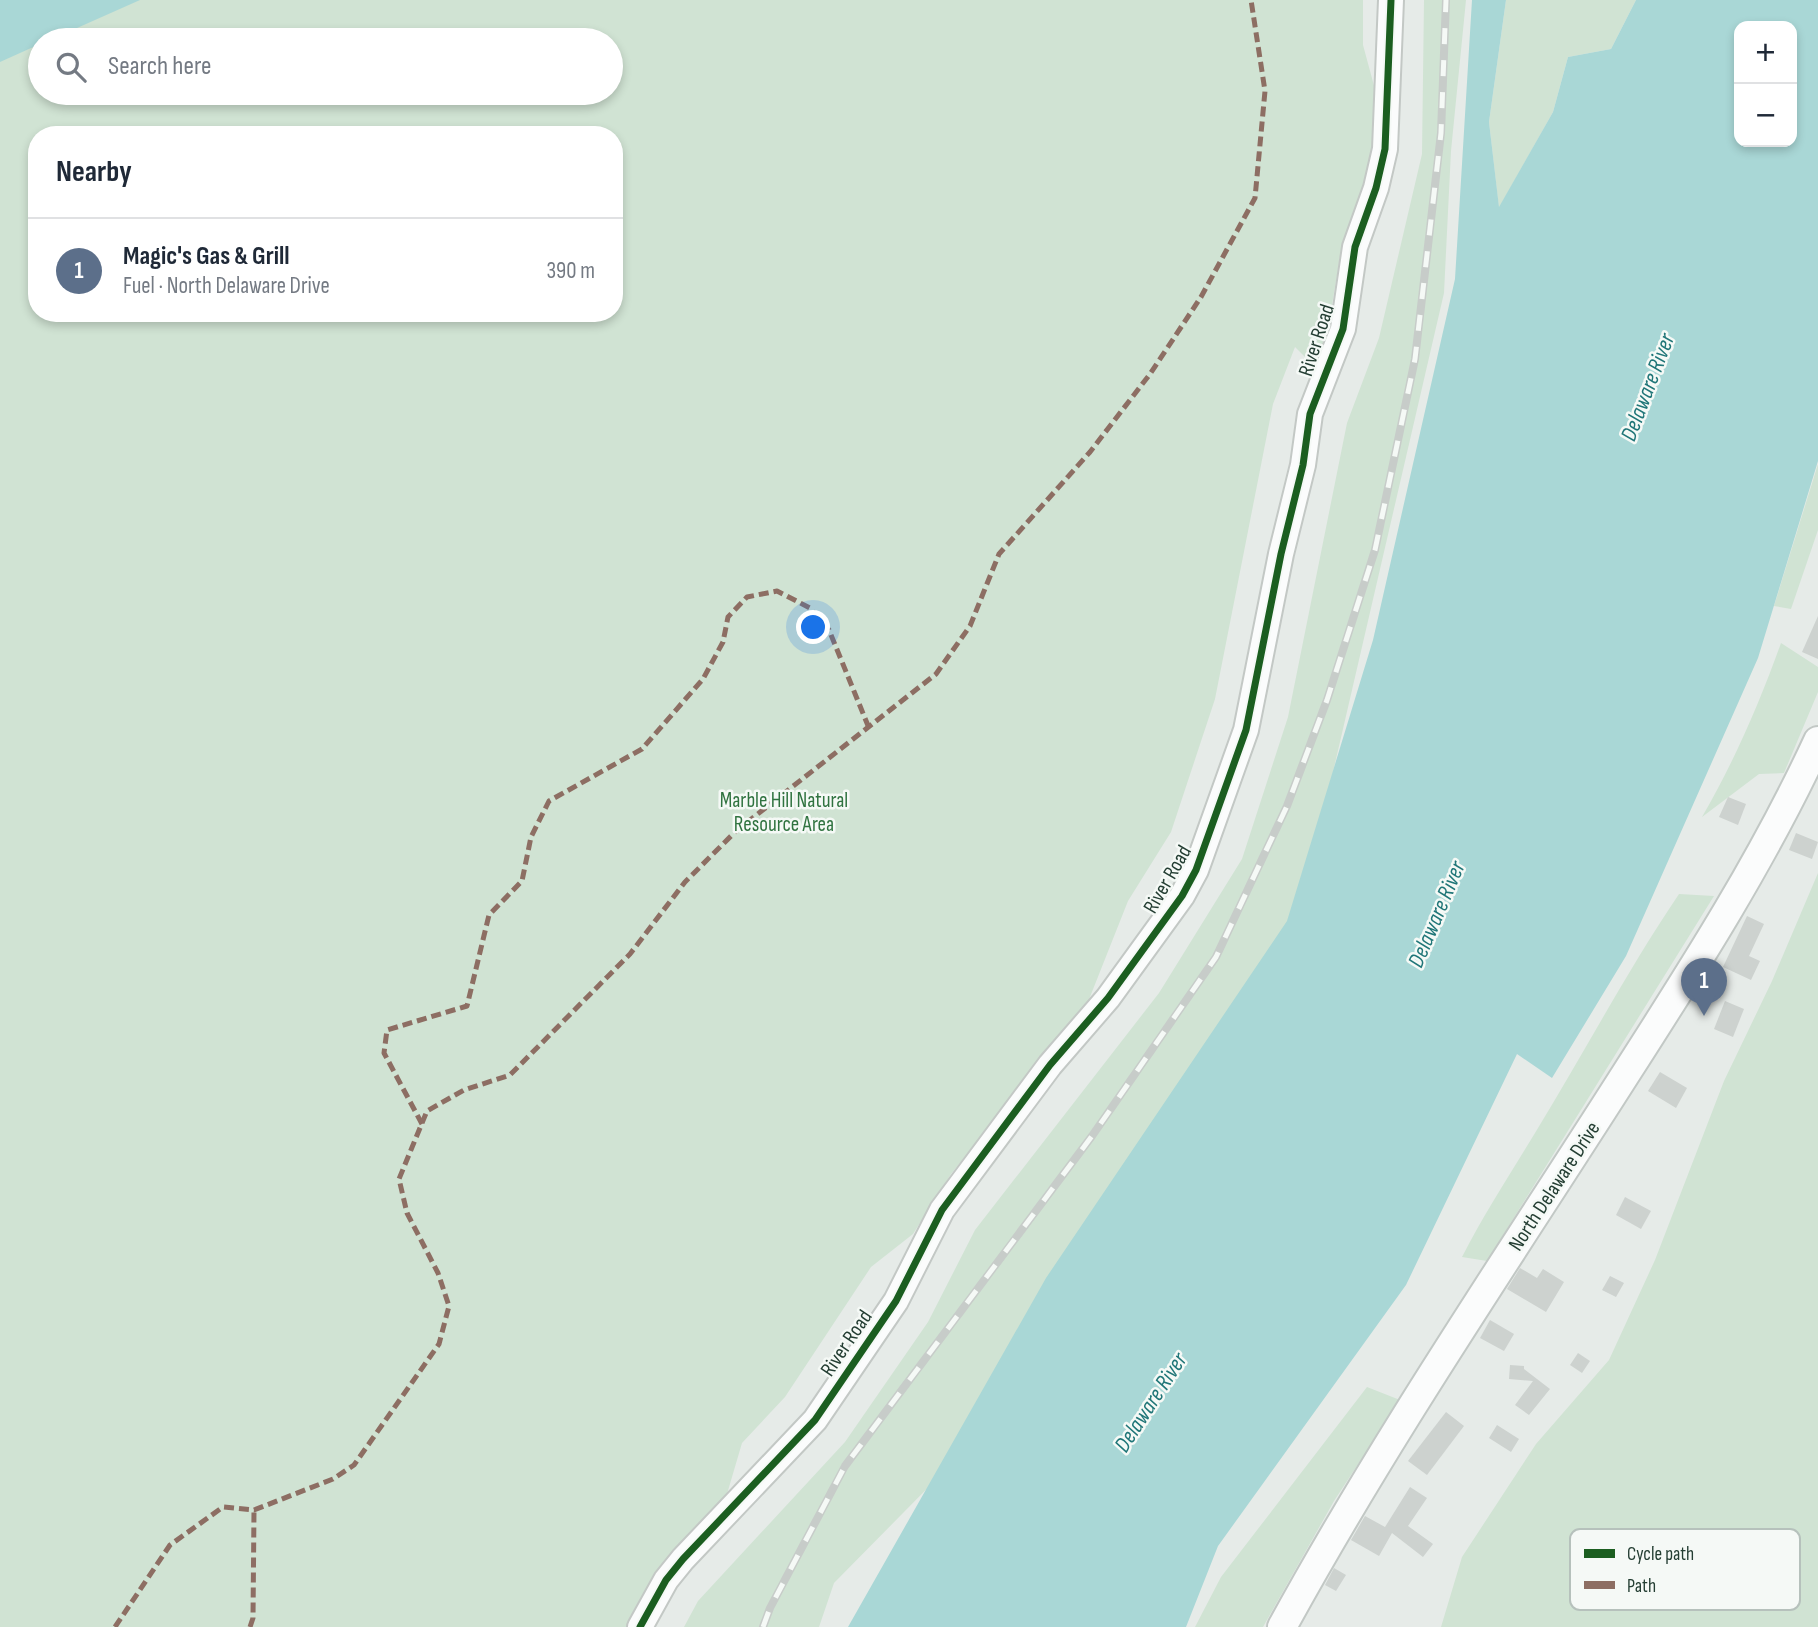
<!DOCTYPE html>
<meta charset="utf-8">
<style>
body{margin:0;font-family:"Sofia Sans Condensed",sans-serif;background:#f2f2f3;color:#1f2937}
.controls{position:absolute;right:21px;top:21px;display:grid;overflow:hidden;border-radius:14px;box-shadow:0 4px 10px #0003}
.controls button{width:63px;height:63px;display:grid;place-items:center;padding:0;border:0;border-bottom:2px solid #e0e1e3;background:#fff;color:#1f2937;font:35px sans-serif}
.you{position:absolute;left:814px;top:628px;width:24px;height:24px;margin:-18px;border:5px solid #fff;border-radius:50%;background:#1a73e8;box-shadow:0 0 0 10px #1a73e833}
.badge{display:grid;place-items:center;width:46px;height:46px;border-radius:50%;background:#687b72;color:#fff;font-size:23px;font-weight:700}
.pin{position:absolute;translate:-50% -58px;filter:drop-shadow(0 2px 4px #0008)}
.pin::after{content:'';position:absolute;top:37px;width:24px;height:21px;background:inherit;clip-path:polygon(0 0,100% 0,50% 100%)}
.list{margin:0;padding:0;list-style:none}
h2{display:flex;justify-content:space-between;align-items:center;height:91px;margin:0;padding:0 28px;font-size:30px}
h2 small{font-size:23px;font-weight:400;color:#747a83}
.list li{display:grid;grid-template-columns:46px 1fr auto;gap:21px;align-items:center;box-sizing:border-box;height:105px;padding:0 28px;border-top:2px solid #e0e1e3}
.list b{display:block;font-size:26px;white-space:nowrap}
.list p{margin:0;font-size:23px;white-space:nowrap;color:#747a83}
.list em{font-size:23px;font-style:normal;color:#747a83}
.icon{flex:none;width:38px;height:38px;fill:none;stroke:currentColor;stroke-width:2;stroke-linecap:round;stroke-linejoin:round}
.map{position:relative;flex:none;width:1818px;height:1627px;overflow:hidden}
.search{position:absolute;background:#fff;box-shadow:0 4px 10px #0003;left:28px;top:28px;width:595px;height:77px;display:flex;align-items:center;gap:18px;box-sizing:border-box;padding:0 24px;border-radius:38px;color:#747a83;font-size:26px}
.panel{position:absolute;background:#fff;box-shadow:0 4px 10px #0003;left:28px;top:126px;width:595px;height:196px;border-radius:28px}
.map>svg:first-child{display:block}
.green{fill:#d0e3d3;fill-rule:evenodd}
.water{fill:#a9d7d6;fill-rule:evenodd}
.building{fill:#cdd2cf}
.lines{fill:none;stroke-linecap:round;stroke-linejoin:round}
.tertiary-casing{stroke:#c3c8c5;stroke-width:28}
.secondary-casing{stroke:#c2c8c5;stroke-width:32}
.tertiary{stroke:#fbfcfc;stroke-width:24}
.secondary{stroke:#fbfcfc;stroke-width:28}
.rail-casing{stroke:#c7ccc9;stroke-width:8}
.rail{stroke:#f5f9f6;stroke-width:5;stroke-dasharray:16;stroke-linecap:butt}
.quiet{stroke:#8d6e63;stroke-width:5;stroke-dasharray:10 5;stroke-linecap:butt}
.cycleway-casing{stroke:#f5f9f6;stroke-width:11}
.cycleway{stroke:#1b5e20;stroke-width:7}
.labels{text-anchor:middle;stroke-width:5;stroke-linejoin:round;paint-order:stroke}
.street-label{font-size:21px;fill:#243e33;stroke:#f5f9f6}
.park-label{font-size:21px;fill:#307340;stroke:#f5f9f6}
.water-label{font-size:23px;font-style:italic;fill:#207678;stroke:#f5f9f6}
.key{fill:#f5f9f6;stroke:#b6c1bc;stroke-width:2}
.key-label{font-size:19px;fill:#243e33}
</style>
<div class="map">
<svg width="1818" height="1627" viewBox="0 0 1818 1627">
<rect width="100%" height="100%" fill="#e6ebe8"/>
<g class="green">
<path d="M0 0H1363V45L1376 93 1374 139 1362 189 1342 245 1327 335 1314 366 1295 347 1273 404 1215 699 1171 832 1128 901 1086 1007 951 1174 913 1234 871 1267 785 1397 742 1443 727 1494 668 1557 626 1627H0ZM40 40H611V93H40ZM37 135H614V313H37Z"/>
<path d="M1424 0H1466L1451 151 1444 293 1311 867 1250 1011 974 1441 834 1583 819 1627H684L698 1601 845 1442 928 1322 975 1230 1159 993 1242 859 1288 717 1347 423 1379 338 1422 154Z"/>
<path d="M1506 0H1636L1611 49 1568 57 1553 112 1499 208 1489 122Z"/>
<path d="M1818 464V530L1791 609 1774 606Z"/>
<path d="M1781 643 1818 667V692L1784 773 1759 774 1702 817C1734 762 1760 702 1781 643Z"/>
<path d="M1818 873V1627H1441L1462 1557 1536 1444 1609 1360 1655 1260 1724 1081 1772 981Z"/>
<path d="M1679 894 1714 896 1487 1261 1462 1257C1484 1214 1510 1174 1535 1133 1584 1053 1627 971 1679 894Z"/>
<path d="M1367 1387 1400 1400 1334 1501 1263 1627H1195L1221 1577Z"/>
</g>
<g class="water">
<path d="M0 0H140L50 40H40V44L0 62Z"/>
<path d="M1472 0H1506L1489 122 1499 207 1553 112 1568 57 1611 49 1636 0H1818V461L1758 658 1626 956 1552 1078 1517 1054 1406 1285 1218 1546 1186 1627H848L1046 1278 1287 921 1373 640 1455 279ZM1792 26V142H1739V26Z"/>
</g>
<g class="building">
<path d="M1818 616V659L1802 652Z"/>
<path d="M1728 797 1746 804 1738 825 1719 817Z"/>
<path d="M1796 833 1818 842 1812 859 1789 850Z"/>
<path d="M1747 916 1764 924 1749 956 1760 961 1751 980 1723 967Z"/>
<path d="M1725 1001 1744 1009 1733 1037 1714 1029Z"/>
<path d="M1660 1072 1687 1088 1676 1108 1648 1091Z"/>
<path d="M1625 1197 1651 1211 1641 1229 1616 1215Z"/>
<path d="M1520 1268 1537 1278 1543 1269 1564 1282 1546 1312 1507 1289Z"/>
<path d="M1610 1276 1624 1283 1616 1297 1602 1290Z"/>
<path d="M1490 1320 1514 1334 1504 1351 1480 1338Z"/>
<path d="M1578 1353 1590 1361 1582 1373 1570 1365Z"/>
<path d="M1510 1365 1524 1366V1369L1550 1389 1529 1415 1515 1405 1533 1381 1509 1379Z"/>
<path d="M1446 1412 1464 1426 1427 1475 1408 1461Z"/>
<path d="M1497 1425 1519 1439 1511 1452 1489 1438Z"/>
<path d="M1410 1487 1427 1498 1408 1526 1433 1544 1423 1557 1392 1533 1379 1556 1351 1540 1365 1516 1385 1527Z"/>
<path d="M1334 1568 1346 1575 1336 1591 1325 1585Z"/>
</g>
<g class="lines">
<defs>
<path id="tertiary" d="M640 1627 666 1580 683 1559 815 1420 896 1301 942 1210 1050 1065 1108 998 1182 896 1196 870 1246 730 1281 554 1303 465 1310 414 1343 329 1355 247 1376 188 1385 149 1391 0"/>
<path id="secondary" d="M1282 1627C1386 1437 1509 1257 1625 1075 1695 966 1764 858 1818 741"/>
</defs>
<use href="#tertiary" class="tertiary-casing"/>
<use href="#secondary" class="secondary-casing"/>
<use href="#tertiary" class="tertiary"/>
<use href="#secondary" class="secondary"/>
<defs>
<path id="rail" d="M763 1627 770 1608 845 1466 1092 1136 1216 957 1287 806 1327 700 1375 550 1415 359 1441 133 1446 0"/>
</defs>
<use href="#rail" class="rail-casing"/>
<use href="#rail" class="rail"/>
<g class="quiet">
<path d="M422 1124 384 1053 387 1030 467 1006 489 915 522 881 531 837 549 801 642 749 703 679 723 642 728 617 747 597 777 591 810 608 829 630 869 728"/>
<path d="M115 1627 170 1545 223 1507 254 1510 333 1479 354 1465 439 1344 449 1306 438 1273 407 1213 399 1179 427 1111 464 1090 510 1075 630 954 685 882 736 831 936 674 970 626 999 554 1090 452 1150 374 1201 297 1255 198 1265 91 1251 0"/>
<path d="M250 1627 253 1618 254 1510"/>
</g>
<defs>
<path id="cycleway" d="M640 1627 666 1580 683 1559 815 1420 896 1301 942 1210 1050 1065 1108 998 1182 896 1196 870 1246 730 1281 554 1303 465 1310 414 1343 329 1355 247 1376 188 1385 149 1391 0"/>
</defs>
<use href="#cycleway" class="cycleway-casing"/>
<use href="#cycleway" class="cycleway"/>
</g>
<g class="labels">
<g class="street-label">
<text transform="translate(1316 340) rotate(-72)" y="7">River Road</text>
<text transform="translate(1167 879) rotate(-60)" y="7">River Road</text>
<text transform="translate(1554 1186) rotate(-57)" y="7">North Delaware Drive</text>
<text transform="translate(846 1343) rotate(-56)" y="7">River Road</text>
</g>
<g class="park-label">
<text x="784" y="807">Marble Hill Natural<tspan x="784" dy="24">Resource Area</tspan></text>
</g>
<g class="water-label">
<text transform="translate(1647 387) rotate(-69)" y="8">Delaware River</text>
<text transform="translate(1436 914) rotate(-67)" y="8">Delaware River</text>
<text transform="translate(1150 1402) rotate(-57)" y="8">Delaware River</text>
</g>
</g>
<rect x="1570" y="1529" width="230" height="81" rx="10" class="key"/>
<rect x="1584" y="1549" width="31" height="9" fill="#1b5e20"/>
<rect x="1584" y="1581" width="31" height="8" fill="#8d6e63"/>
<g class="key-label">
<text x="1627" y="1560">Cycle path</text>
<text x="1627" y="1592">Path</text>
</g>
</svg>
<div class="controls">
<button>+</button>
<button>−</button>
</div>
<div class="you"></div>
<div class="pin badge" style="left:1704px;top:1016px;background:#5c6f8a">1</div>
<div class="search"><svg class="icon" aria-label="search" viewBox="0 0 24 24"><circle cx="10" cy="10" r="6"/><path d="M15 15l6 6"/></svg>Search here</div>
<section class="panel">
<h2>Nearby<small></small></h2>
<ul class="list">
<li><span class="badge" style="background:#5c6f8a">1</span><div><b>Magic's Gas &amp; Grill</b><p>Fuel · North Delaware Drive</p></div><em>390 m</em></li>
</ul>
</section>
</div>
